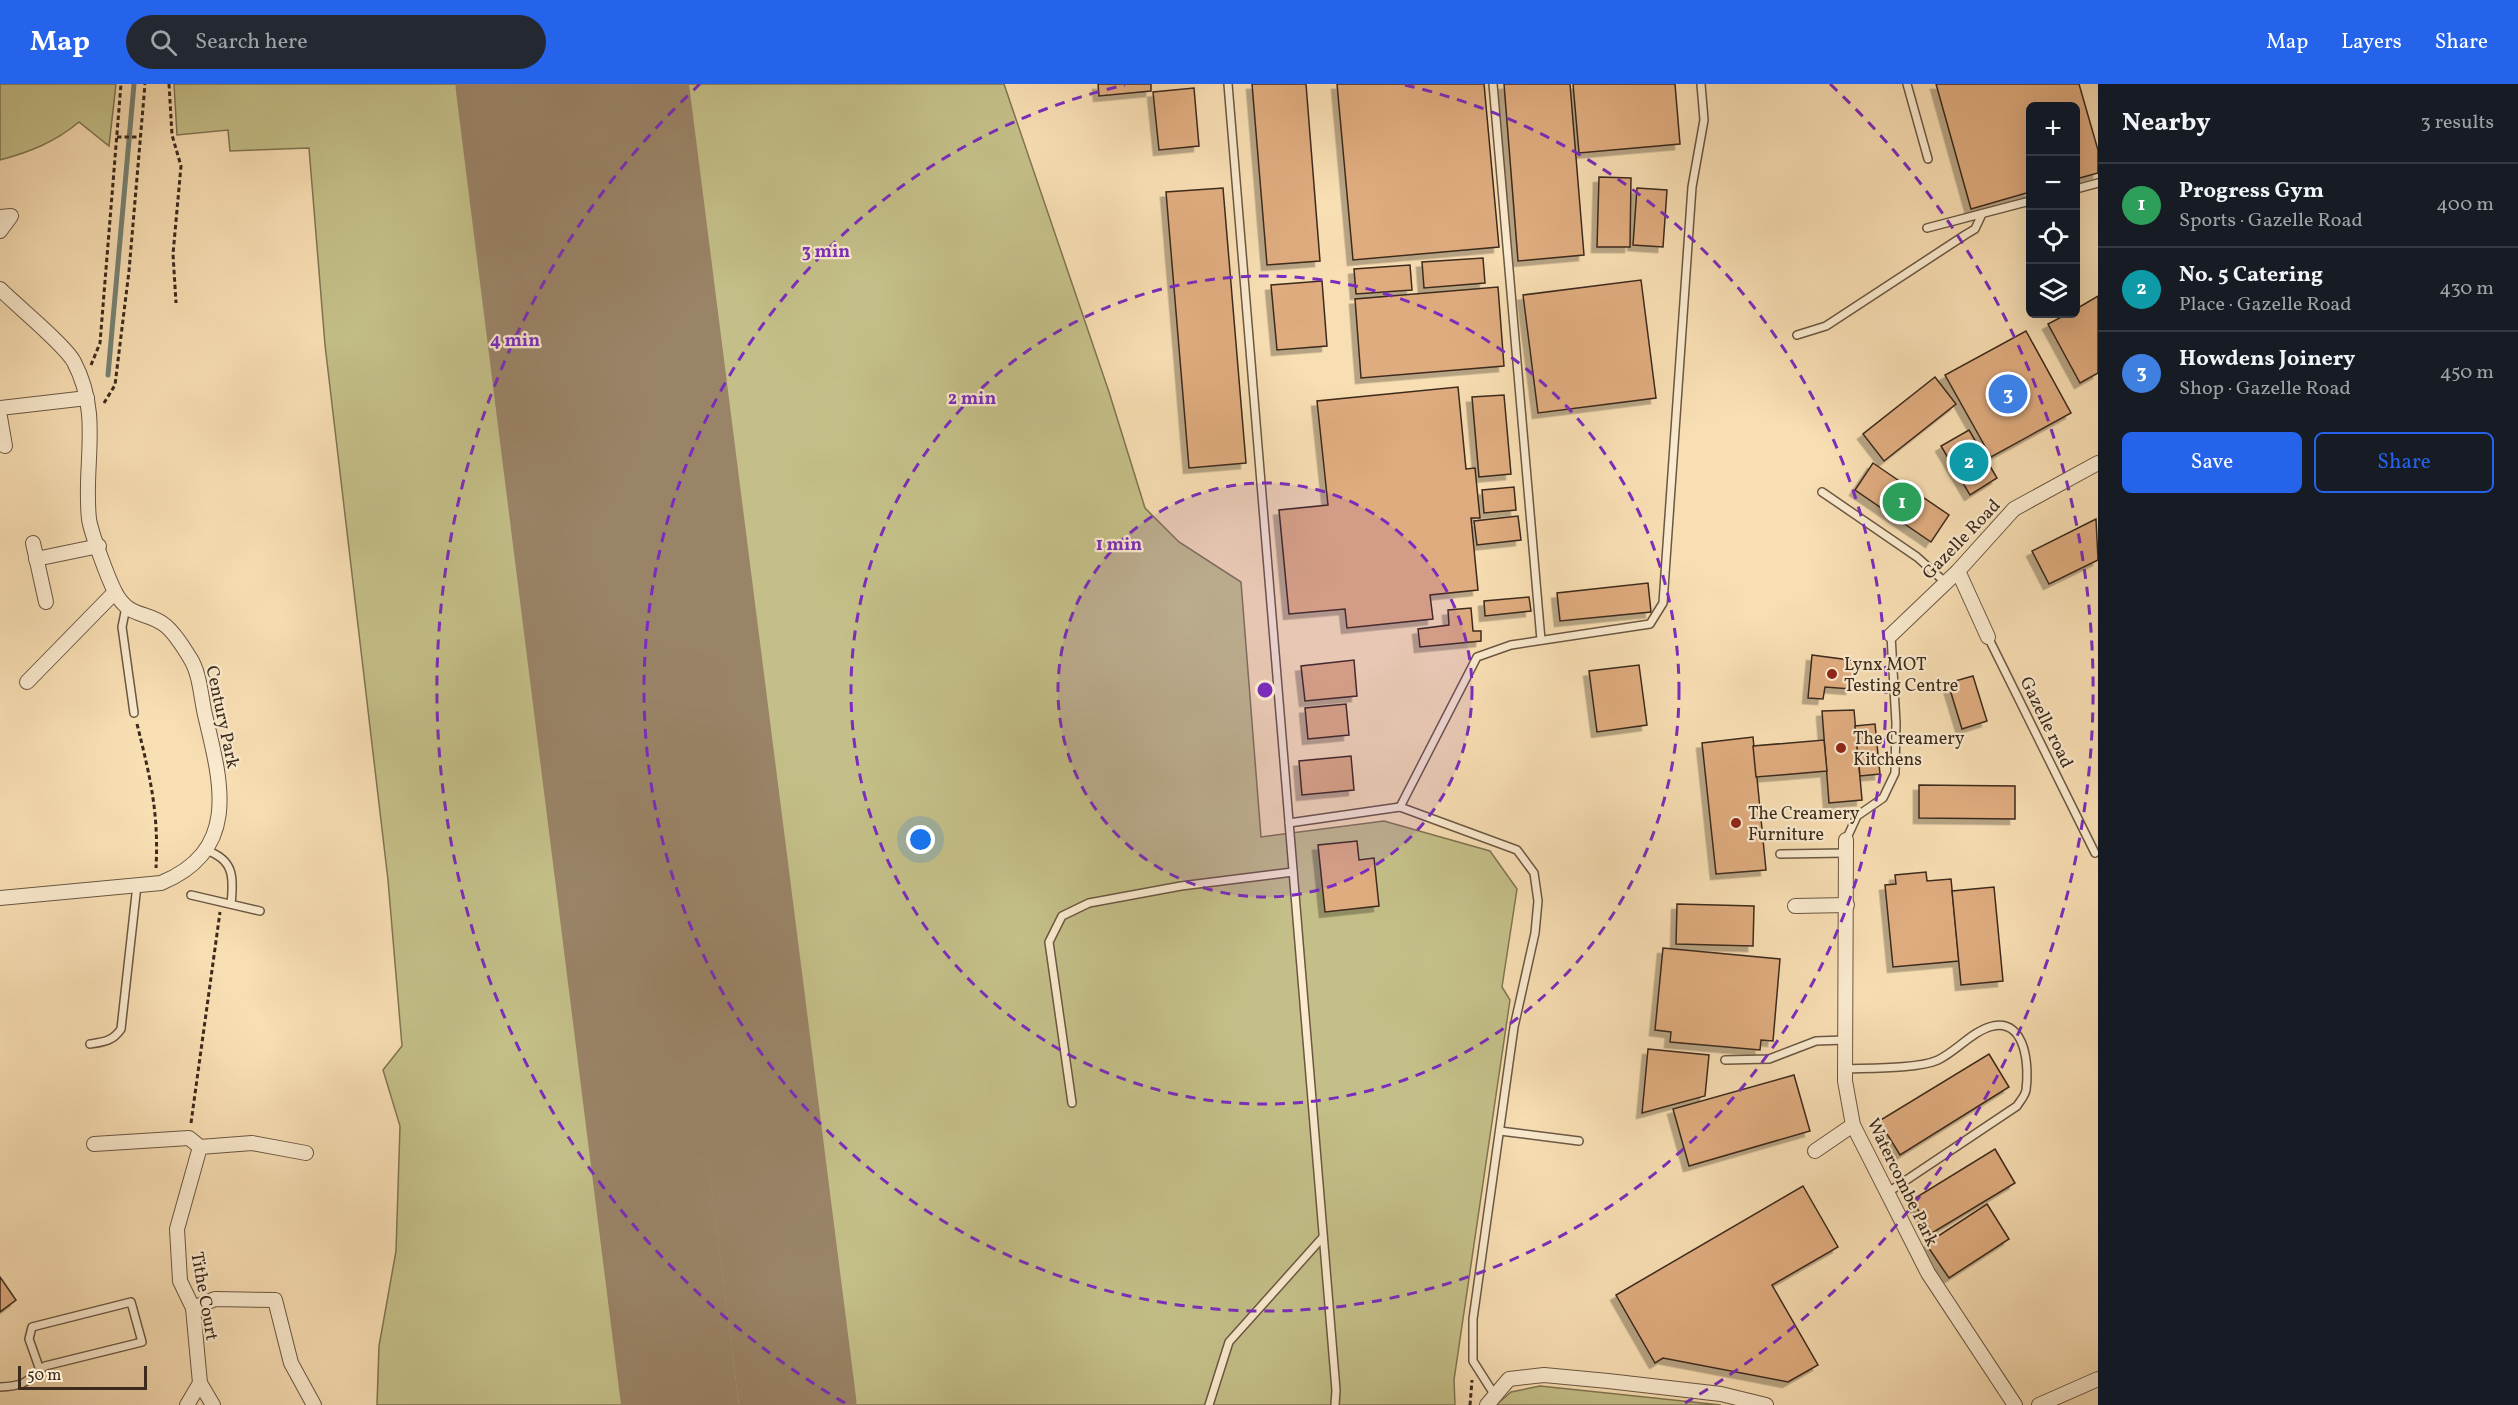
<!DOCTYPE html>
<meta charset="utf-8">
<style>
body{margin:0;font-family:Vollkorn,serif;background:#242831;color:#f1f3f6}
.controls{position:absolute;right:18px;top:18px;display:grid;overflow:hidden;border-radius:9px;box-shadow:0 6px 24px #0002}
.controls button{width:54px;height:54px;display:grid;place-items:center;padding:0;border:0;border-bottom:2px solid #363941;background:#171b24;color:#f1f3f6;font:30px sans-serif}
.scale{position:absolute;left:18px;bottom:15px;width:129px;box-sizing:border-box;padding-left:6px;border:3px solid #3c2a1c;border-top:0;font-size:16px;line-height:21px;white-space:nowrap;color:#3c2a1c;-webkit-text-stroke:4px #faeace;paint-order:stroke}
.you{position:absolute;left:921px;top:756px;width:21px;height:21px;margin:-15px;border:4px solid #fff;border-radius:50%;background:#1a73e8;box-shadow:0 0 0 9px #1a73e833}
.badge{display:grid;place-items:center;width:39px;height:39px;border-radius:50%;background:#2563eb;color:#fff;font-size:20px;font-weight:700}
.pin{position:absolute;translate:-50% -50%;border:3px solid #fff;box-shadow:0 2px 6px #0006}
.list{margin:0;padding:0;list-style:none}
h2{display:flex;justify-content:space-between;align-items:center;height:78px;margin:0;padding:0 24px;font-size:26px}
h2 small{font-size:20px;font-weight:400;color:#9ea1a6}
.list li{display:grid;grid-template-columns:39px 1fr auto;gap:18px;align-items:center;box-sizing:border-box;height:84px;padding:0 24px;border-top:2px solid #363941}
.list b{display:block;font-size:22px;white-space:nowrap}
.list p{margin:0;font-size:20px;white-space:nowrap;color:#9ea1a6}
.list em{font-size:20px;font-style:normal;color:#9ea1a6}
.actions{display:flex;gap:12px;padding:18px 24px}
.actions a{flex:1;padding:14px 0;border:2px solid #2563eb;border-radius:9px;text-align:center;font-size:21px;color:#2563eb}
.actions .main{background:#2563eb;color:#fff}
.icon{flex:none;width:33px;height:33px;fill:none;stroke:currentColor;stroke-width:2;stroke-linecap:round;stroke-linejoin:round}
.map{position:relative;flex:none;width:2098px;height:1321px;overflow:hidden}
header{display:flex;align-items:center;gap:36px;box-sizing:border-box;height:84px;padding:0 30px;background:#2563eb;color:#fff}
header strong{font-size:28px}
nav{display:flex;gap:33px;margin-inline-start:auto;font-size:21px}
.search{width:420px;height:54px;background:#242831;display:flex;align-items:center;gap:15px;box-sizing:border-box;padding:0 21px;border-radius:33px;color:#9ea1a6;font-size:22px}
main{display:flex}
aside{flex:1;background:#171b24}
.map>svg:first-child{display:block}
.green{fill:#c4bf88;stroke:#807452;stroke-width:1.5}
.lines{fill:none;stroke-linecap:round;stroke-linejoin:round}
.stream{stroke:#768274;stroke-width:5}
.runway{stroke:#9a8468;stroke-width:117}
.building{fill:#dfac7f;stroke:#3c2a1c;stroke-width:1.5;filter:url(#shadow)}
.service-casing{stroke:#6b5742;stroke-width:10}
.minor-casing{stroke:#6b5742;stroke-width:16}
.path{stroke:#3c2a1c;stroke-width:3;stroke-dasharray:4.5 3;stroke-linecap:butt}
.service{stroke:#faeace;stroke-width:7}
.minor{stroke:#faeace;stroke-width:14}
.ring{fill:none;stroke:#7b2cbf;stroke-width:3;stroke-dasharray:10 8}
.poi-dot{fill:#8f2418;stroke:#faeace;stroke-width:2}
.labels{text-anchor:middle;stroke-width:4.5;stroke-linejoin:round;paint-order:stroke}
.street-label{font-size:18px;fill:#3c2a1c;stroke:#faeace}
.poi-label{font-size:18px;fill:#3c2a1c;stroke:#faeace;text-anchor:start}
.centre{fill:#7b2cbf;stroke:#faeace;stroke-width:3}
.ring-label{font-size:18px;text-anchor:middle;font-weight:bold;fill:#7b2cbf;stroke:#faeace;stroke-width:4.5;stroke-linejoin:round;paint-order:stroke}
</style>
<header>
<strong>Map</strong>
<div class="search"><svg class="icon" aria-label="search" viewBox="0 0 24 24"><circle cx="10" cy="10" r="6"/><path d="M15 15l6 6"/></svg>Search here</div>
<nav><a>Map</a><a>Layers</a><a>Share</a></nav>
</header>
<main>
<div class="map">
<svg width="2098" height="1321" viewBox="0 0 2098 1321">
<defs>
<filter id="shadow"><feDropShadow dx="-5.5" dy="5.5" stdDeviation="0" flood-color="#0004"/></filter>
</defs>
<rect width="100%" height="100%" fill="#f8deb3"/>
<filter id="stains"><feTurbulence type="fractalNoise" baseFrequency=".00333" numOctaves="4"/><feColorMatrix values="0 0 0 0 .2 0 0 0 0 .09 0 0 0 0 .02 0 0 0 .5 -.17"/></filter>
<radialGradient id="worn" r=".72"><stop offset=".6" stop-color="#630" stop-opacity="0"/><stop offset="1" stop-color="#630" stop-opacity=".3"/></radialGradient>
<g class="green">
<path d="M0 0H116L109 62 79 38C55 58 30 68 0 76Z"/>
<path d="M174 0H1004L1109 308 1145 424 1179 458 1241 498 1261 753 1384 737 1490 767 1517 805 1502 903 1510 916 1454 1296 1455 1321H377L379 1262 396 1167 400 1042 383 986 402 962 388 796 325 261 309 64 230 67 228 46 177 51Z"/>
<path d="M1540 1302 1721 1321H1496L1511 1308Z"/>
</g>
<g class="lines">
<path class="stream" d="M108 291 134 0"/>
<g class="runway">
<path d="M514 0 680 1321"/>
<path d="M630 0 798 1321"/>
</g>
</g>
<g class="building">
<path d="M1098 0H1151V7L1099 12Z"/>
<path d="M1252 0H1306L1320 177 1267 181Z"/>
<path d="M1337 0H1484L1499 163 1353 176Z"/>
<path d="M1504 0H1570L1584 171 1518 177Z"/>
<path d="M1573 0H1675L1680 60 1579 69Z"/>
<path d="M1936 0H2079L2098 66V89L2076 95V22H2030V108L1971 125Z"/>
<path d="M1194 4 1199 62 1159 66 1153 8Z"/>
<path d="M1599 93 1631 94 1630 163H1597Z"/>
<path d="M1223 104 1246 379 1189 384 1166 108Z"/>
<path d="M1637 104 1667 106 1663 163 1633 161Z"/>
<path d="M1483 174 1485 199 1424 204 1422 178Z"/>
<path d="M1410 181 1412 206 1356 210 1354 185Z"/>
<path d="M1641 196 1656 314 1538 329 1523 211Z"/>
<path d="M1322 197 1327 262 1277 266 1271 201Z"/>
<path d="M1498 203 1504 282 1361 294 1355 215Z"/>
<path d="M2098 212V289L2080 299 2048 240 2067 230H2076V225Z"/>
<path d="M2026 247 2071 329 1991 373 1945 291Z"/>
<path d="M1935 293 1956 320 1884 377 1863 350Z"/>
<path d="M1458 303 1466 385 1475 384 1480 434H1471L1478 506 1430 511 1433 535 1347 544 1345 525 1289 530 1279 426 1328 421 1317 317Z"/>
<path d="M1504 311 1511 390 1479 393 1472 313Z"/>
<path d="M1969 346 1997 394 1970 411 1941 362Z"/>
<path d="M1873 379 1949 431 1931 458 1855 406Z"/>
<path d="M1514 403 1516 426 1484 429 1482 406Z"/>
<path d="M1518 432 1521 456 1477 461 1474 437Z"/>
<path d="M2096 435 2098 476 2049 500 2032 467Z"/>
<path d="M1648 499 1651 528 1560 537 1557 509Z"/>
<path d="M1529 513 1531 527 1485 532 1484 517Z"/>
<path d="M1471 524 1473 547H1481V557L1420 563 1418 545 1449 541 1448 526Z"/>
<path d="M1812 571 1857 577 1851 605 1825 603 1823 615 1808 614Z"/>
<path d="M1354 576 1357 612 1305 617 1301 582Z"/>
<path d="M1639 581 1647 641 1597 648 1589 587Z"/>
<path d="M1973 592 1987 637 1962 645 1948 599Z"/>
<path d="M1346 620 1349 651 1308 655 1305 624Z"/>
<path d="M1854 626 1862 716 1829 719 1822 627Z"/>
<path d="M1875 640 1880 690 1860 692 1855 642Z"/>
<path d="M1753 653 1766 786 1716 790 1702 659Z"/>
<path d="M1824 656 1827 687 1756 693 1753 662Z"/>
<path d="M1351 672 1354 706 1302 711 1299 677Z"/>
<path d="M1919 701 2015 702V735L1919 734Z"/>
<path d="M1357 757 1359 776 1374 774 1379 822 1325 828 1318 761Z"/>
<path d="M1926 788 1927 797 1951 795 1959 877 1893 883 1885 801 1896 800 1895 791Z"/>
<path d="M1994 803 2003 897 1961 901 1952 807Z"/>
<path d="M1677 820 1754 822 1753 862 1676 860Z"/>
<path d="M1663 864 1780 875 1773 957 1761 956 1760 966 1670 958 1671 948 1655 946Z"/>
<path d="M1648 965 1709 971 1705 1012 1642 1029Z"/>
<path d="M1989 970 2009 1003 1900 1071 1879 1037Z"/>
<path d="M1794 991 1810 1047 1689 1082 1673 1025Z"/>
<path d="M1995 1065 2015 1099 1932 1149 1912 1116Z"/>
<path d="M1803 1102 1838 1163 1772 1201 1818 1281 1788 1298 1663 1274 1655 1279 1616 1211Z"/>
<path d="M1987 1120 2009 1155 1949 1194 1926 1160Z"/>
<path d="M0 1193 16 1216 0 1228Z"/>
</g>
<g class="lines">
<defs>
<g id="service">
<path d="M1228 0 1336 1306 1335 1321"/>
<path d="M1493 0 1541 556"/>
<path d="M1907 0 1928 75"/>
<path d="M2076 105 2098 99"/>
<path d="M1927 144 2030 117"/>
<path d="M1797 251 1826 242 1965 151 1975 145 1982 130"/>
<path d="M1822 408 1917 473 1946 499"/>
<path d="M126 523 122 543 134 629"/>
<path d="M1988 553 2095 769"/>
<path d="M1400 723 1477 573 1511 561 1650 540 1663 519 1692 103 1704 36 1701 0"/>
<path d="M1289 739 1400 723 1517 766 1534 789 1538 817 1535 849 1514 943 1473 1235V1277L1494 1310"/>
<path d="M1846 756 1857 732 1883 714 1895 689 1896 639 1891 551"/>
<path d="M205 766C234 775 234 793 231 820"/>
<path d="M1780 770 1846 769"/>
<path d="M191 811 260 827"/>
<path d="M90 960C104 958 113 957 121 945L137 801"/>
<path d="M1725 976 1769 975 1816 957 1845 956"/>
<path d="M1845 985C1868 984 1918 985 1938 976 1957 967 1972 947 1993 942 2027 935 2029 985 2026 1006 2025 1012 2020 1017 2017 1022L1887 1109"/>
<path d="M1072 1019 1049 858 1062 832 1089 819 1181 802 1293 788"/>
<path d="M1500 1047 1579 1057"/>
<path d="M0 1303C25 1302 26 1298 45 1282L142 1258 131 1218 32 1243 29 1255 40 1286"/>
<path d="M1209 1321 1229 1258 1323 1153"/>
</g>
<g id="minor">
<path d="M0 133 11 132 0 147"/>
<path d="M0 205C16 221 66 262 74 278 102 331 83 380 89 435 91 449 108 494 115 508 130 536 147 526 166 542 174 549 184 564 190 574 200 589 201 614 205 631 221 698 241 766 161 799L0 814"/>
<path d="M0 324 87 314"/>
<path d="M0 333 5 362"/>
<path d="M33 459 46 518"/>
<path d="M36 475 99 462"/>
<path d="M1958 487 1988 553"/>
<path d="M1891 551 1958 487 2014 425 2098 379"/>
<path d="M27 598 115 508"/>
<path d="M1846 756 1845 997 1853 1041 1928 1189 2015 1321"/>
<path d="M1795 822 1847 821"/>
<path d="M94 1060 189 1054 200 1063 177 1145 180 1197 193 1224 200 1299 187 1321"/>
<path d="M200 1063 252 1059 306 1069"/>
<path d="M1815 1067 1853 1041"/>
<path d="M193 1224 215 1215 275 1216 291 1279 314 1321"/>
<path d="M200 1299 213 1321"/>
<path d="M1487 1321 1509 1295 1544 1291 1608 1297 1721 1310 1766 1321"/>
<path d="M2039 1321 2098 1295"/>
</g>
</defs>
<use href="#service" class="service-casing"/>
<use href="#minor" class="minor-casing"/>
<g class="path">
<path d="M169 0 172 51 181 82 173 170 176 219"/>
<path d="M117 53H140"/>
<path d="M91 281 100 259 121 0"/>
<path d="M104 319 115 301 129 187 145 0"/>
<path d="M137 640C150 692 159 729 156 784"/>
<path d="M191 1039 220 828"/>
<path d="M1470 1321 1472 1296"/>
</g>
<use href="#service" class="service"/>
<use href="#minor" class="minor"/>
</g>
<circle cx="1265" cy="606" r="207" fill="#7b2cbf" fill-opacity=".12"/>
<g class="ring">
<circle cx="1265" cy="606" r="207"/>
<circle cx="1265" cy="606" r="414"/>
<path d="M1405 1A621 621 0 1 1 1125 1"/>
<path d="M845 1319A828 828 0 0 1 700 0M1830 0A828 828 0 0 1 1685 1319"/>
</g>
<g class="poi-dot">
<circle cx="1832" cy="590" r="6"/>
<circle cx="1841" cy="664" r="6"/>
<circle cx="1736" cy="739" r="6"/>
</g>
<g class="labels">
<g class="street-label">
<text transform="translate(1961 455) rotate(-46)" y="6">Gazelle Road</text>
<text transform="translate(223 633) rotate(78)" y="6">Century Park</text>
<text transform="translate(2047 638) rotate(64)" y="6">Gazelle road</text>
<text transform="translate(1903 1098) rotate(64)" y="6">Watercombe Park</text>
<text transform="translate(205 1212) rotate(80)" y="6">Tithe Court</text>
</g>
<g class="poi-label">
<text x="1844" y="586">Lynx MOT<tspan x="1844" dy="21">Testing Centre</tspan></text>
<text x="1853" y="660">The Creamery<tspan x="1853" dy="21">Kitchens</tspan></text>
<text x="1748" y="735">The Creamery<tspan x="1748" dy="21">Furniture</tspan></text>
</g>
</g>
<circle cx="1265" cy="606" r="9" class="centre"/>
<g class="ring-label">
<text x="826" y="173">3 min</text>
<text x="515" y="262">4 min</text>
<text x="972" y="320">2 min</text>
<text x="1119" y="466">1 min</text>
</g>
<rect width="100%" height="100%" filter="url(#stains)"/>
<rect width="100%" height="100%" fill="url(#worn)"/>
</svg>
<div class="controls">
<button>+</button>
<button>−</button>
<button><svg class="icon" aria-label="locate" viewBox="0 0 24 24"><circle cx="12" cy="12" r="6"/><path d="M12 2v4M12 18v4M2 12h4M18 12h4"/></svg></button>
<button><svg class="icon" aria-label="layers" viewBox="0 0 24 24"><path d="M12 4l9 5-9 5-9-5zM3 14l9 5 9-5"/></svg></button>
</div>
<div class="scale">50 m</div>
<div class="you"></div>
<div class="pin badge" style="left:1902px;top:418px;background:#2e9e5b">1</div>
<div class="pin badge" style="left:1969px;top:378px;background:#0f9aa8">2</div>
<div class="pin badge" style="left:2008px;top:310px;background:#3f7fe0">3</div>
</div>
<aside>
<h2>Nearby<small>3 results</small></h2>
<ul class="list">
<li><span class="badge" style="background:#2e9e5b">1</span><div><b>Progress Gym</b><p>Sports · Gazelle Road</p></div><em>400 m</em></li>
<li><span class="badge" style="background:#0f9aa8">2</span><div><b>No. 5 Catering</b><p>Place · Gazelle Road</p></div><em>430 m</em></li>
<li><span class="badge" style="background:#3f7fe0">3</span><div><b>Howdens Joinery</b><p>Shop · Gazelle Road</p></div><em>450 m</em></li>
</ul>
<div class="actions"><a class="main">Save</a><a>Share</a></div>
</aside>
</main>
